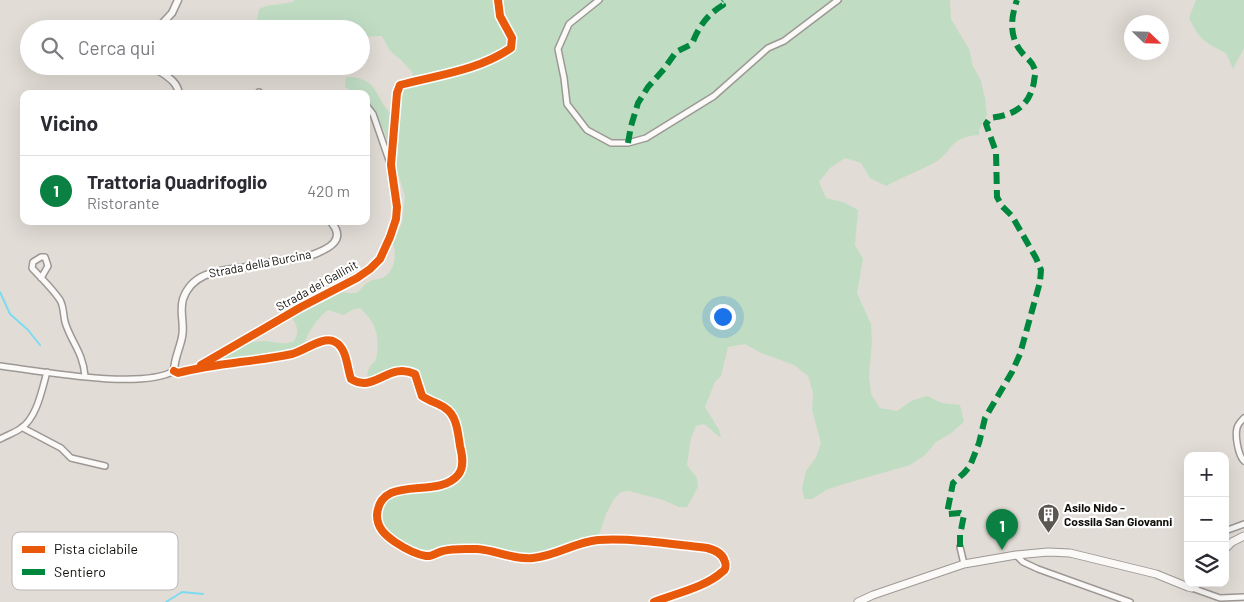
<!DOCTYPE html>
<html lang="it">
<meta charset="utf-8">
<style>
body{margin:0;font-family:Barlow,sans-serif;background:#f2f2f3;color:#2b2b33}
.controls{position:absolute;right:15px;bottom:15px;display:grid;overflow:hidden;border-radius:10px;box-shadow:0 5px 20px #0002}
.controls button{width:45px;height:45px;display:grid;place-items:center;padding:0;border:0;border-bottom:1px solid #e1e1e2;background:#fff;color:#2b2b33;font:25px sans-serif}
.compass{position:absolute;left:1124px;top:15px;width:45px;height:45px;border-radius:50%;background:#fff;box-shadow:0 5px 20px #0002;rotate:113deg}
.you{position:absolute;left:722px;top:316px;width:18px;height:18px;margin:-12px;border:4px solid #fff;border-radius:50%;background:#1a73e8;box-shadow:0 0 0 8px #1a73e833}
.badge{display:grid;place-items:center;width:32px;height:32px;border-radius:50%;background:#0b8043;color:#fff;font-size:16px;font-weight:700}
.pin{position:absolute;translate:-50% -41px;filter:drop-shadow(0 1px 2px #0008)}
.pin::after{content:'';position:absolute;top:26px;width:18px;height:15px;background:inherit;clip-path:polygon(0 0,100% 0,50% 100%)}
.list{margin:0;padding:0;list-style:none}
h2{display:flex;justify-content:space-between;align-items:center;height:65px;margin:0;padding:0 20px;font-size:21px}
h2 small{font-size:16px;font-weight:400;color:#7c7c81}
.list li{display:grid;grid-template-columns:32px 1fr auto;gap:15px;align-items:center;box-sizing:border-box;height:70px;padding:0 20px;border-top:1px solid #e1e1e2}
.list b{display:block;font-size:19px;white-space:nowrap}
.list p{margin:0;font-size:16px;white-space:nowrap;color:#7c7c81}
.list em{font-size:16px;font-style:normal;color:#7c7c81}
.icon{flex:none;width:28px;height:28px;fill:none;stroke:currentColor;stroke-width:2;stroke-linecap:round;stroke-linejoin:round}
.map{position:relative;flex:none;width:1244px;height:602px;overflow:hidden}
.search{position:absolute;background:#fff;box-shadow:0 5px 20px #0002;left:20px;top:20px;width:350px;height:55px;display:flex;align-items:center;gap:12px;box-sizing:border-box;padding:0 18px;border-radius:28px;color:#7c7c81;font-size:19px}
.panel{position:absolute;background:#fff;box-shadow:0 5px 20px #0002;left:20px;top:90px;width:350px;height:135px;border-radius:10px}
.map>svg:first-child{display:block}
.green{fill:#c0ddc4}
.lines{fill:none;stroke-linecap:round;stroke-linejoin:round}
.stream{stroke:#7ddbf1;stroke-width:2}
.minor-casing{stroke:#9d9894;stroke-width:8}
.tertiary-casing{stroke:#9d9894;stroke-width:9}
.secondary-casing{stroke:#9d9894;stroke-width:9}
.minor{stroke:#fbfaf9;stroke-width:5}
.tertiary{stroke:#fbfaf9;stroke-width:6}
.secondary{stroke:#fbfaf9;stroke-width:7}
.quiet{stroke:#00873e;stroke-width:6;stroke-dasharray:12 6;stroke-linecap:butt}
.cycleway-casing{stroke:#fff;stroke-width:11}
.cycleway{stroke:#e8590c;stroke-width:8}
.labels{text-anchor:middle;stroke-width:4.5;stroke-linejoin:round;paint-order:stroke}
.street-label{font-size:12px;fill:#110e0a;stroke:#fff}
.poi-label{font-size:12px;font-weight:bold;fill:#110e0a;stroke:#fff;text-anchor:start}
.key{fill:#fff;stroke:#b8b7b6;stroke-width:1}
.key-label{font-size:14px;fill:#110e0a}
</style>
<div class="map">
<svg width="1244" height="602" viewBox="0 0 1244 602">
<rect width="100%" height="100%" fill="#e2dcd6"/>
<g class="green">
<path d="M295 0H950L951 19 969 49 973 66 981 81 985 98 987 115 979 130V135C947 137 953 154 932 164 916 172 901 178 886 186L870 178 861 163 845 158 830 168 819 182 826 198 843 202 858 210 855 245 863 259 857 293 871 324 872 341 869 376 871 394 880 408 897 411 911 401 927 396 942 403 960 405 964 422 951 433 936 442 925 455 910 465 844 484 826 490 812 499H804L802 488 806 471 816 457 821 443 812 410 813 393 808 376 794 365 761 353 745 344 728 347 721 376 715 382 705 407 719 430 721 438 704 424 696 426 691 438 687 465 697 478 698 487 687 507H679L663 500 629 491 621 492 614 499 606 514 599 535C579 541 554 553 533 554 515 555 499 547 481 545 442 540 422 566 388 531 383 526 379 520 382 511 398 469 477 519 464 445 461 429 459 414 446 404 439 398 430 396 423 391 419 354 394 368 371 378H369L367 374 370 366 376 360C380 336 377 324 360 308L352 310 344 315 328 310C321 315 315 323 310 331 307 335 306 341 303 345 294 354 231 359 215 361 230 353 245 341 262 341 274 341 282 346 294 341 299 332 298 327 292 318L342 292C363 296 357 289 370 281 373 279 378 280 382 278 395 272 397 256 393 243L402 223 405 196 384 131 378 117 366 101V94H357L345 87 346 77C381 77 373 99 393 115L400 109 404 89 411 84 413 73 401 60 390 51 382 36 361 37V29H327L318 23 301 25 294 29H258L257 22 259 9 266 6 293 2Z"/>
<path d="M1196 0H1244V48L1233 69 1226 53C1205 43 1199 39 1189 18Z"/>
</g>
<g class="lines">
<g class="stream">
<path d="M0 292 10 314 28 330 40 345"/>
<path d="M166 602 182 592 203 594"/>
</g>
<defs>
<g id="minor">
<path d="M599 0 569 24 558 49 564 78 567 104 587 130 611 143H628L646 138 714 96 768 48 784 41 838 0"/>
<path d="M259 92V94"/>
<path d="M366 105 373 114 390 163"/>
<path d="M41 278 48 266 45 257H41L33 262 32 268C41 278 52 288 60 300 64 307 63 314 65 322 71 342 83 352 85 376"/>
<path d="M0 366C40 371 141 390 174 371"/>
<path d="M198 367 301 307 357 278 370 269 380 259 390 237 396 219 397 207 391 165 397 93 400 85C437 75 477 71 511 48L512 38 500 16 498 0"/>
<path d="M1244 418C1241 421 1238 424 1237 428 1235 436 1238 455 1244 461"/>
<path d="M23 428 61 448 71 458 105 466"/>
<path d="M0 439C7 435 15 433 21 428 37 418 42 389 47 372"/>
<path d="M1225 531 1244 524"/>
<path d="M960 547 964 564"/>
<path d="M1016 555 1023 562 1038 569 1130 602"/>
<path d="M1192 588 1220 598 1244 597"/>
</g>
<g id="tertiary">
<path d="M157 29 172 13 178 0"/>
<path d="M153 66C163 75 177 79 179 94"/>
<path d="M330 221C348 240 328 249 312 255 290 258 269 263 247 267 222 271 193 270 183 299 179 312 185 324 182 337 180 348 174 359 174 371L178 373C216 363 254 362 292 354 304 351 324 335 335 342 347 348 347 368 351 379 374 394 389 361 415 374L422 396C429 401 440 404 445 408 457 415 458 434 460 446 462 454 465 467 458 475 438 500 380 473 377 515 377 528 385 535 395 542 404 548 414 554 426 556 432 557 437 552 443 551 454 548 467 549 477 549 496 550 513 560 533 558 556 556 575 542 598 540 634 538 672 544 707 548 715 550 723 553 725 562 726 565 726 570 722 572 706 587 674 594 654 602"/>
</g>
<g id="secondary">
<path d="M1225 549 1232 542 1244 536"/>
<path d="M858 602 873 595 964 564 1016 555 1048 552 1070 553 1156 574 1188 587 1192 588 1199 583"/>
</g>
</defs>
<use href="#minor" class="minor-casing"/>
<use href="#tertiary" class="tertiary-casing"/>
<use href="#secondary" class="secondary-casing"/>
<use href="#minor" class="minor"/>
<use href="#tertiary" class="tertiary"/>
<use href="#secondary" class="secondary"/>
<g class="quiet">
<path d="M628 143 631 126 638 103 648 87 664 69 676 52 692 44C699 26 707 15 723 5L720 2 722 0"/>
<path d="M960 547V535L964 515 960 513 948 514 947 513 953 483 964 473 970 466 979 443 985 418 1012 372 1020 354 1040 282 1041 270 1036 258 1012 216 1002 206 997 197 996 152 986 124 990 118C1014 115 1029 107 1034 82 1034 78 1036 74 1035 70 1033 63 1029 60 1024 55 1009 39 1010 20 1017 0"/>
</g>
<defs>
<g id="cycleway">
<path d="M201 365 301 307 357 278 370 269 380 259 390 237 396 219 397 207 391 165 397 93 400 85C437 75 477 71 511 48L512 38 500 16 498 0"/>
<path d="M174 371 178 373C216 363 254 362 292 354 304 351 324 335 335 342 347 348 347 368 351 379 374 394 389 361 415 374L422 396C429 401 440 404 445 408 457 415 458 434 460 446 462 454 465 467 458 475 438 500 380 473 377 515 377 528 385 535 395 542 404 548 414 554 426 556 432 557 437 552 443 551 454 548 467 549 477 549 496 550 513 560 533 558 556 556 575 542 598 540 634 538 672 544 707 548 715 550 723 553 725 562 726 565 726 570 722 572 706 587 674 594 654 602"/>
</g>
</defs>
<use href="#cycleway" class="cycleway-casing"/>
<use href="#cycleway" class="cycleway"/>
</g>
<defs>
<symbol id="building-pin" viewBox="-11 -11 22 30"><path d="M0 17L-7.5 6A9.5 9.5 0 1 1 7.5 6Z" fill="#5a5651" stroke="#fff"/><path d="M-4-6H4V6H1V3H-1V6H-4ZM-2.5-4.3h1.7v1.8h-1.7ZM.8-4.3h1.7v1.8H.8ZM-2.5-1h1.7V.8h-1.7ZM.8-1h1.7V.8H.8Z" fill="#fff"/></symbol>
</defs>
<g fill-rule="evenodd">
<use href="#building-pin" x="1036" y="502" width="25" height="34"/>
</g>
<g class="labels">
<g class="street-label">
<text transform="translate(260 264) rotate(-11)" y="4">Strada della Burcina</text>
<text transform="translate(317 286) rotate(-29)" y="4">Strada dei Gallinit</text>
</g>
<g class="poi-label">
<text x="1064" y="512">Asilo Nido -<tspan x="1064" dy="14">Cossila San Giovanni</tspan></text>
</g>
</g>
<rect x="12" y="532" width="166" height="58" rx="8" class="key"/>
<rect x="22" y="546" width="23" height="7" fill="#e8590c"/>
<rect x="22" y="569" width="23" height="6" fill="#00873e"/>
<g class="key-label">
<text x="54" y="554">Pista ciclabile</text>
<text x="54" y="577">Sentiero</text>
</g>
</svg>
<div class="controls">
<button>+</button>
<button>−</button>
<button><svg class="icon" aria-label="layers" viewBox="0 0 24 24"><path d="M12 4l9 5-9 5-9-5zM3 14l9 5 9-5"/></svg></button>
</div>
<svg class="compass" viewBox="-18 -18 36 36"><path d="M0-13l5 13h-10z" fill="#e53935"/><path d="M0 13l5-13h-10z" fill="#7c7c81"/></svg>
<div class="you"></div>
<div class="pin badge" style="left:1002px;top:550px">1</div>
<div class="search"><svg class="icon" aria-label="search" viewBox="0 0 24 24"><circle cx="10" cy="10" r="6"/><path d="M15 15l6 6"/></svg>Cerca qui</div>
<section class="panel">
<h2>Vicino<small></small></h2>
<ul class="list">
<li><span class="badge">1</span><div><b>Trattoria Quadrifoglio</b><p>Ristorante</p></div><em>420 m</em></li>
</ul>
</section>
</div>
